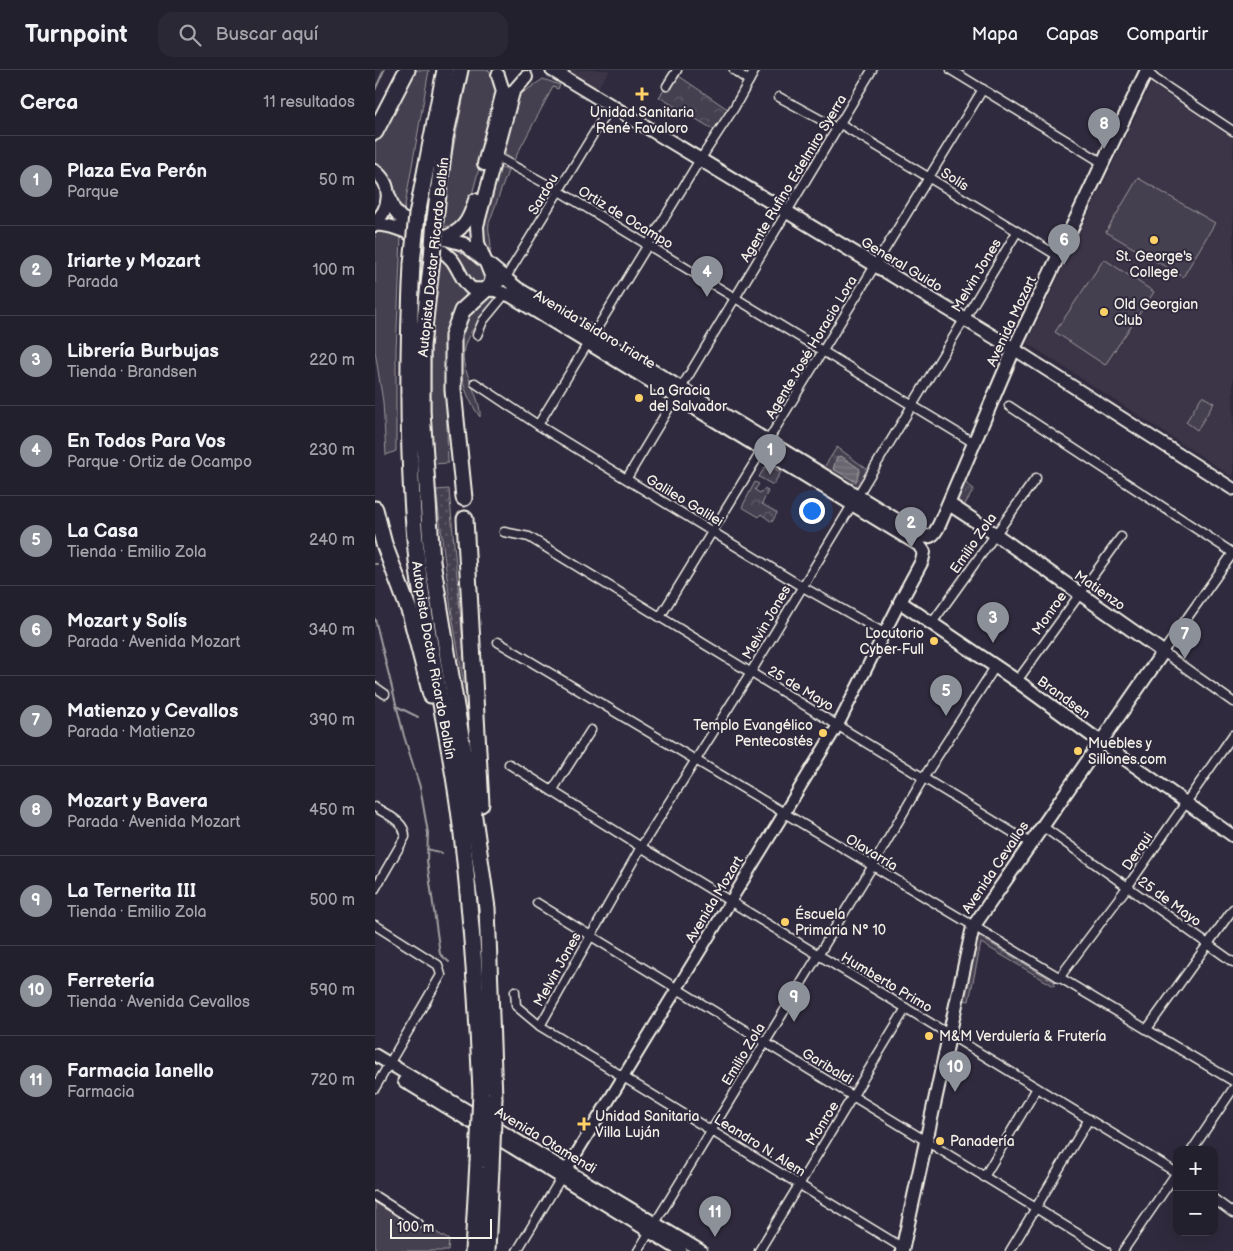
<!DOCTYPE html>
<html lang="es">
<meta charset="utf-8">
<style>
body{margin:0;font-family:"Balsamiq Sans",sans-serif;background:#2b2836;color:#f1f3f6}
.controls{position:absolute;right:15px;bottom:15px;display:grid;overflow:hidden;border-radius:10px;box-shadow:0 5px 20px #0002}
.controls button{width:45px;height:45px;display:grid;place-items:center;padding:0;border:0;border-bottom:1px solid #403e4a;background:#23202e;color:#f1f3f6;font:25px sans-serif}
.scale{position:absolute;left:15px;bottom:12px;width:102px;box-sizing:border-box;padding-left:5px;border:2px solid #f4f1e8;border-top:0;font-size:14px;line-height:18px;white-space:nowrap;color:#f4f1e8;-webkit-text-stroke:4px #2f2a3d;paint-order:stroke}
.you{position:absolute;left:436px;top:440px;width:18px;height:18px;margin:-12px;border:4px solid #fff;border-radius:50%;background:#1a73e8;box-shadow:0 0 0 8px #1a73e833}
.badge{display:grid;place-items:center;width:32px;height:32px;border-radius:50%;background:#8c9099;color:#fff;font-size:16px;font-weight:700}
.pin{position:absolute;translate:-50% -41px;filter:drop-shadow(0 1px 2px #0008)}
.pin::after{content:'';position:absolute;top:26px;width:18px;height:15px;background:inherit;clip-path:polygon(0 0,100% 0,50% 100%)}
.list{margin:0;padding:0;list-style:none}
h2{display:flex;justify-content:space-between;align-items:center;height:65px;margin:0;padding:0 20px;font-size:21px}
h2 small{font-size:16px;font-weight:400;color:#a3a3aa}
.list li{display:grid;grid-template-columns:32px 1fr auto;gap:15px;align-items:center;box-sizing:border-box;height:90px;padding:0 20px;border-top:1px solid #403e4a}
.list b{display:block;font-size:19px;white-space:nowrap}
.list p{margin:0;font-size:16px;white-space:nowrap;color:#a3a3aa}
.list em{font-size:16px;font-style:normal;color:#a3a3aa}
.icon{flex:none;width:28px;height:28px;fill:none;stroke:currentColor;stroke-width:2;stroke-linecap:round;stroke-linejoin:round}
.map{position:relative;flex:none;width:858px;height:1181px;overflow:hidden}
header{display:flex;align-items:center;gap:30px;box-sizing:border-box;height:70px;padding:0 25px;background:#23202e;border-bottom:1px solid #403e4a}
header strong{font-size:24px}
nav{display:flex;gap:28px;margin-inline-start:auto;font-size:18px}
.search{width:350px;height:45px;background:#2b2836;display:flex;align-items:center;gap:12px;box-sizing:border-box;padding:0 18px;border-radius:15px;color:#a3a3aa;font-size:19px}
main{display:flex}
aside{flex:1;background:#23202e}
.map>svg:first-child{display:block}
.built{fill:#3b3647}
.grass{fill:#454050;stroke:#9c989c}
.park{fill:url(#park-crowns);stroke:#9c989c}
.garden{fill:url(#garden-dots);stroke:#9c989c}
.water{fill:url(#water-rules);stroke:#a19ea0}
.lines{fill:none;stroke-linecap:round;stroke-linejoin:round}
.stream{stroke:#a19ea0;stroke-width:2}
.minor-casing{stroke:#f4f1e8;stroke-width:11}
.tertiary-casing{stroke:#f4f1e8;stroke-width:14}
.secondary-casing{stroke:#f4f1e8;stroke-width:15}
.primary-casing{stroke:#f4f1e8;stroke-width:16}
.motorway-casing{stroke:#f4f1e8;stroke-width:19}
.minor{stroke:#2f2a3d;stroke-width:8}
.tertiary{stroke:#2f2a3d;stroke-width:10}
.secondary{stroke:#2f2a3d;stroke-width:11}
.primary{stroke:#2f2a3d;stroke-width:12}
.motorway{stroke:#2f2a3d;stroke-width:15}
.motorway-bridge-casing{stroke:#f4f1e8;stroke-width:19;stroke-linecap:butt}
.motorway-bridge{stroke:#2f2a3d;stroke-width:15}
.poi-dot{fill:#ffd166;stroke:#2f2a3d;stroke-width:2}
.labels{text-anchor:middle;stroke-width:4;stroke-linejoin:round;paint-order:stroke}
.poi-label{font-size:14px;fill:#f4f1e8;stroke:#2f2a3d;text-anchor:start}
.street-label{font-size:14px;fill:#f4f1e8;stroke:#2f2a3d}
</style>
<header>
<strong>Turnpoint</strong>
<div class="search"><svg class="icon" aria-label="search" viewBox="0 0 24 24"><circle cx="10" cy="10" r="6"/><path d="M15 15l6 6"/></svg>Buscar aquí</div>
<nav><a>Mapa</a><a>Capas</a><a>Compartir</a></nav>
</header>
<main>
<aside>
<h2>Cerca<small>11 resultados</small></h2>
<ul class="list">
<li><span class="badge">1</span><div><b>Plaza Eva Perón</b><p>Parque</p></div><em>50 m</em></li>
<li><span class="badge">2</span><div><b>Iriarte y Mozart</b><p>Parada</p></div><em>100 m</em></li>
<li><span class="badge">3</span><div><b>Librería Burbujas</b><p>Tienda · Brandsen</p></div><em>220 m</em></li>
<li><span class="badge">4</span><div><b>En Todos Para Vos</b><p>Parque · Ortiz de Ocampo</p></div><em>230 m</em></li>
<li><span class="badge">5</span><div><b>La Casa</b><p>Tienda · Emilio Zola</p></div><em>240 m</em></li>
<li><span class="badge">6</span><div><b>Mozart y Solís</b><p>Parada · Avenida Mozart</p></div><em>340 m</em></li>
<li><span class="badge">7</span><div><b>Matienzo y Cevallos</b><p>Parada · Matienzo</p></div><em>390 m</em></li>
<li><span class="badge">8</span><div><b>Mozart y Bavera</b><p>Parada · Avenida Mozart</p></div><em>450 m</em></li>
<li><span class="badge">9</span><div><b>La Ternerita III</b><p>Tienda · Emilio Zola</p></div><em>500 m</em></li>
<li><span class="badge">10</span><div><b>Ferretería</b><p>Tienda · Avenida Cevallos</p></div><em>590 m</em></li>
<li><span class="badge">11</span><div><b>Farmacia Ianello</b><p>Farmacia</p></div><em>720 m</em></li>
</ul>
</aside>
<div class="map">
<svg width="858" height="1181" viewBox="0 0 858 1181">
<defs>
<pattern id="park-crowns" width="20" height="18" patternUnits="userSpaceOnUse" patternTransform="scale(1.25)"><rect width="20" height="18" fill="#454050"/><path d="M2 6a3 3 0 1 1 6 0M12 15a3 3 0 1 1 6 0" fill="none" stroke="#605c69"/></pattern>
<pattern id="garden-dots" width="8" height="8" patternUnits="userSpaceOnUse" patternTransform="scale(1.25)"><rect width="8" height="8" fill="#454050"/><path d="M2 2h.1M6 6h.1" fill="none" stroke="#605c69" stroke-width="1.8" stroke-linecap="round"/></pattern>
<pattern id="water-rules" width="6" height="5" patternUnits="userSpaceOnUse" patternTransform="scale(1.25)"><rect width="6" height="5" fill="#6a6670"/><path d="M0 2.5h6" fill="none" stroke="#807c84"/></pattern>
</defs>
<rect width="100%" height="100%" fill="#2f2a3d"/>
<filter id="ink" filterUnits="userSpaceOnUse"><feTurbulence type="fractalNoise" baseFrequency=".02" numOctaves="2"/><feDisplacementMap in="SourceGraphic" scale="10" xChannelSelector="R" yChannelSelector="G"/><feConvolveMatrix kernelMatrix="1 2 1 2 8 2 1 2 1" color-interpolation-filters="sRGB"/></filter>
<g filter="url(#ink)">
<g class="built">
<path d="M191 0H235L222 19Z"/>
<path d="M776 14 858 68V407L652 273Z"/>
</g>
<g class="grass">
<path d="M36 0H54L29 141 20 134 0 95V70Z"/>
<path d="M94 0H114L123 19 122 32 92 143C84 151 79 158 67 156L74 99Z"/>
<path d="M168 9 185 15 183 19 178 17 139 90 131 85 128 80 143 26Z"/>
<path d="M127 98 133 101 114 153C112 164 119 174 114 185 101 158 115 127 122 100Z"/>
<path d="M763 108 840 153 808 207 731 162Z"/>
<path d="M0 161 14 162 26 168 21 280V381L11 385 8 332 0 281Z"/>
<path d="M68 176C86 181 112 190 111 213L101 217Z"/>
<path d="M64 183 70 189 91 225 77 244 69 268 73 393 58 394C55 324 54 253 64 183Z"/>
<path d="M729 189 779 222 730 295 680 262Z"/>
<path d="M113 227 125 229C108 248 81 268 90 298 92 304 95 310 97 316 101 326 106 337 105 347 86 322 72 269 94 241 98 236 107 232 113 227Z"/>
<path d="M827 326 839 333 822 360 811 352Z"/>
<path d="M0 1125 74 1170 73 1181H0Z"/>
</g>
<g class="park">
<path d="M301 4 354 40 341 61 284 27Z"/>
<path d="M462 377 493 400 481 418 448 399Z"/>
<path d="M395 396 406 402 398 415 384 407 390 397Z"/>
<path d="M380 412 384 414 380 420 385 423 389 419 393 421 387 434 402 443 397 452 386 444 384 447 367 437Z"/>
<path d="M589 412 599 419 589 436 582 430Z"/>
<path d="M600 864 680 912 679 916 606 873 594 931 587 930Z"/>
</g>
<path class="garden" d="M74 419 95 649 76 539 61 420Z"/>
<path class="water" d="M466 386 485 399 481 412 458 399 462 387Z"/>
<g class="lines">
<g class="stream">
<path d="M0 20 9 0"/>
<path d="M0 494H2"/>
<path d="M0 549 29 666 45 717 53 763 52 791 65 884 74 892"/>
<path d="M23 637 43 647"/>
<path d="M52 779 67 783"/>
</g>
<defs>
<g id="minor">
<path d="M359 0 374 11"/>
<path d="M576 0 728 93"/>
<path d="M771 0 780 9 858 61"/>
<path d="M292 16 302 0"/>
<path d="M404 27 461 58"/>
<path d="M464 53 683 186"/>
<path d="M120 86 184 121 599 373"/>
<path d="M115 220 130 209 236 35"/>
<path d="M102 265 108 251 131 223"/>
<path d="M100 313 163 355 426 516 509 563"/>
<path d="M634 336 858 483"/>
<path d="M163 355 321 96 359 38 380 0"/>
<path d="M252 408 497 0"/>
<path d="M129 462 154 467 655 773"/>
<path d="M858 483 788 582 858 632"/>
<path d="M285 547 608 19"/>
<path d="M557 553 661 408"/>
<path d="M123 572 858 1011"/>
<path d="M642 611 746 467"/>
<path d="M0 617 10 624"/>
<path d="M134 694 266 777 802 1103"/>
<path d="M177 721 216 660"/>
<path d="M0 737C11 744 31 752 30 767L0 819"/>
<path d="M667 756 858 892"/>
<path d="M162 833 731 1181"/>
<path d="M0 855 63 895 66 905 0 1018"/>
<path d="M684 908 753 816 858 665"/>
<path d="M140 921 141 936 165 956 528 1178"/>
<path d="M165 956 266 777 376 602 642 162"/>
<path d="M772 959 858 839"/>
<path d="M817 1080 858 1019"/>
<path d="M609 1107 662 1018"/>
<path d="M0 1126 44 1154"/>
<path d="M839 1129 858 1143"/>
<path d="M142 1181 186 1108"/>
<path d="M263 1181 497 797 549 707 620 597"/>
<path d="M384 1181 531 938"/>
<path d="M635 1181 714 1049"/>
<path d="M748 1181 802 1102"/>
</g>
<path id="tertiary" d="M187 1107 463 655 525 532"/>
<g id="secondary">
<path d="M639 279 858 419"/>
<path d="M727 673 858 766"/>
<path d="M0 985 326 1181"/>
<path d="M29 1011 306 1181"/>
</g>
<g id="primary">
<path d="M177 0 639 279"/>
<path d="M109 94 128 21 123 5"/>
<path d="M0 101C18 115 16 138 0 152"/>
<path d="M14 126 18 138 26 148 67 168 89 174 142 218 548 466C558 469 561 461 565 453L639 279 772 0"/>
<path d="M0 155C18 152 65 176 77 190 84 199 87 212 97 219L120 220 136 226 544 475 549 482 547 491 525 532 642 611 727 673"/>
<path d="M67 168C88 162 94 150 100 130"/>
<path d="M110 220 115 214 117 208 103 173 102 156 138 22 151 7"/>
<path d="M527 1181 598 857 788 582 620 464 574 434"/>
</g>
<g id="motorway">
<path d="M0 62 32 0"/>
<path d="M42 145 70 0"/>
<path d="M60 149 70 68 85 0"/>
<path d="M57 188 47 276V341L57 491 97 733 112 838 119 1028"/>
<path id="s1" d="M37 194C32 294 32 391 42 491 52 576 74 661 85 747 96 838 102 930 106 1022"/>
<path d="M89 428 78 320V265L87 241 110 220"/>
<path d="M0 439 9 474 35 543 56 625"/>
<path d="M90 449 106 734"/>
<path d="M98 1181 103 1092"/>
<path d="M112 1181 116 1098"/>
</g>
</defs>
<use href="#minor" class="minor-casing"/>
<use href="#tertiary" class="tertiary-casing"/>
<use href="#secondary" class="secondary-casing"/>
<use href="#primary" class="primary-casing"/>
<use href="#motorway" class="motorway-casing"/>
<use href="#minor" class="minor"/>
<use href="#tertiary" class="tertiary"/>
<use href="#secondary" class="secondary"/>
<use href="#primary" class="primary"/>
<use href="#motorway" class="motorway"/>
<defs>
<g id="motorway-bridge">
<path d="M57 188 60 149"/>
<path d="M37 194 42 145"/>
<path d="M103 1092 106 1022"/>
<path d="M116 1098 119 1028"/>
</g>
</defs>
<use href="#motorway-bridge" class="motorway-bridge-casing"/>
<use href="#motorway-bridge" class="motorway-bridge"/>
</g>
</g>
<g class="poi-dot">
<path d="M264.5 16.5h5v5h5v5h-5v5h-5v-5h-5v-5h5z"/>
<circle cx="779" cy="170" r="5"/>
<circle cx="729" cy="242" r="5"/>
<circle cx="264" cy="328" r="5"/>
<circle cx="559" cy="571" r="5"/>
<circle cx="448" cy="663" r="5"/>
<circle cx="703" cy="681" r="5"/>
<circle cx="410" cy="852" r="5"/>
<circle cx="554" cy="966" r="5"/>
<path d="M206.5 1046.5h5v5h5v5h-5v5h-5v-5h-5v-5h5z"/>
<circle cx="565" cy="1071" r="5"/>
</g>
<g class="labels">
<g class="poi-label">
<text x="267" y="47" text-anchor="middle">Unidad Sanitaria<tspan x="267" dy="16">René Favaloro</tspan></text>
<text x="779" y="191" text-anchor="middle">St. George's<tspan x="779" dy="16">College</tspan></text>
<text x="739" y="239">Old Georgian<tspan x="739" dy="16">Club</tspan></text>
<text x="274" y="325">La Gracia<tspan x="274" dy="16">del Salvador</tspan></text>
<text x="549" y="568" text-anchor="end">Locutorio<tspan x="549" dy="16">Cyber-Full</tspan></text>
<text x="438" y="660" text-anchor="end">Templo Evangélico<tspan x="438" dy="16">Pentecostés</tspan></text>
<text x="713" y="678">Muebles y<tspan x="713" dy="16">Sillones.com</tspan></text>
<text x="420" y="849">Éscuela<tspan x="420" dy="16">Primaria N° 10</tspan></text>
<text x="564" y="971">M&amp;M Verdulería &amp; Frutería</text>
<text x="220" y="1051">Unidad Sanitaria<tspan x="220" dy="16">Villa Luján</tspan></text>
<text x="575" y="1076">Panadería</text>
</g>
<g class="street-label">
<text transform="translate(418 108) rotate(-59)" y="5">Agente Rufino Edelmiro Syerra</text>
<text transform="translate(580 109) rotate(32)" y="5">Solís</text>
<text transform="translate(168 124) rotate(-59)" y="5">Sardou</text>
<text transform="translate(251 147) rotate(31)" y="5">Ortiz de Ocampo</text>
<text transform="translate(58 187) rotate(-84)" y="5">Autopista Doctor Ricardo Balbín</text>
<text transform="translate(527 194) rotate(31)" y="5">General Guido</text>
<text transform="translate(601 205) rotate(-59)" y="5">Melvin Jones</text>
<text transform="translate(636 251) rotate(-65)" y="5">Avenida Mozart</text>
<text transform="translate(220 259) rotate(31)" y="5">Avenida Isidoro Iriarte</text>
<text transform="translate(436 277) rotate(-59)" y="5">Agente José Horacio Lora</text>
<text transform="translate(310 430) rotate(31)" y="5">Galileo Galilei</text>
<text transform="translate(598 473) rotate(-55)" y="5">Emilio Zola</text>
<text transform="translate(725 520) rotate(35)" y="5">Matienzo</text>
<text transform="translate(674 543) rotate(-55)" y="5">Monroe</text>
<text transform="translate(391 552) rotate(-60)" y="5">Melvin Jones</text>
<text dy="5" stroke="none"><textPath href="#s1" startOffset="398">Autopista Doctor Ricardo Balbín</textPath></text>
<text transform="translate(426 618) rotate(31)" y="5">25 de Mayo</text>
<text transform="translate(689 627) rotate(36)" y="5">Brandsen</text>
<text transform="translate(762 781) rotate(-56)" y="5">Derqui</text>
<text transform="translate(497 782) rotate(31)" y="5">Olavarría</text>
<text transform="translate(620 797) rotate(-56)" y="5">Avenida Cevallos</text>
<text transform="translate(339 829) rotate(-59)" y="5">Avenida Mozart</text>
<text transform="translate(795 831) rotate(36)" y="5">25 de Mayo</text>
<text transform="translate(182 899) rotate(-61)" y="5">Melvin Jones</text>
<text transform="translate(512 912) rotate(31)" y="5">Humberto Primo</text>
<text transform="translate(368 984) rotate(-59)" y="5">Emilio Zola</text>
<text transform="translate(453 996) rotate(31)" y="5">Garibaldi</text>
<text transform="translate(447 1053) rotate(-58)" y="5">Monroe</text>
<text transform="translate(171 1070) rotate(31)" y="5">Avenida Otamendi</text>
<text transform="translate(385 1075) rotate(32)" y="5">Leandro N. Alem</text>
</g>
</g>
</svg>
<div class="controls">
<button>+</button>
<button>−</button>
</div>
<div class="scale">100 m</div>
<div class="you"></div>
<div class="pin badge" style="left:395px;top:405px">1</div>
<div class="pin badge" style="left:536px;top:478px">2</div>
<div class="pin badge" style="left:618px;top:573px">3</div>
<div class="pin badge" style="left:332px;top:227px">4</div>
<div class="pin badge" style="left:571px;top:646px">5</div>
<div class="pin badge" style="left:689px;top:195px">6</div>
<div class="pin badge" style="left:810px;top:589px">7</div>
<div class="pin badge" style="left:729px;top:79px">8</div>
<div class="pin badge" style="left:419px;top:952px">9</div>
<div class="pin badge" style="left:580px;top:1022px">10</div>
<div class="pin badge" style="left:340px;top:1167px">11</div>
</div>
</main>
